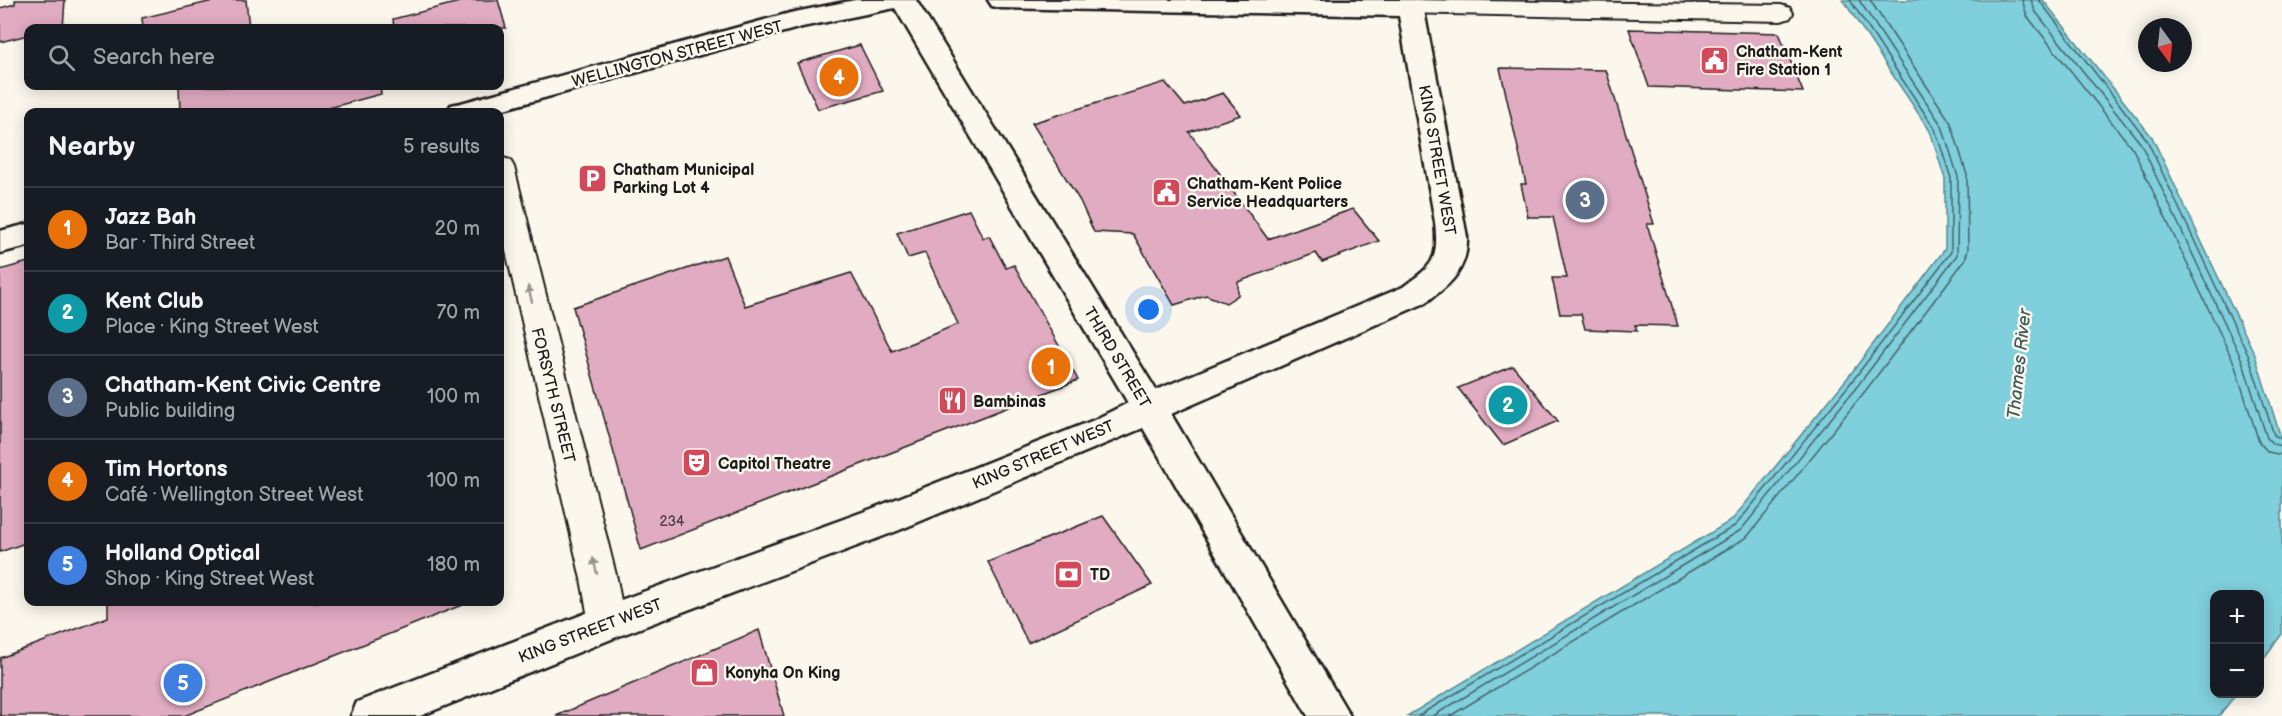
<!DOCTYPE html>
<meta charset="utf-8">
<style>
body{margin:0;font-family:"Balsamiq Sans",sans-serif;background:#242831;color:#f1f3f6}
.controls{position:absolute;right:18px;bottom:18px;display:grid;overflow:hidden;border-radius:12px;box-shadow:0 3px 15px #0003}
.controls button{width:54px;height:54px;display:grid;place-items:center;padding:0;border:0;border-bottom:2px solid #363941;background:#171b24;color:#f1f3f6;font:30px sans-serif}
.compass{position:absolute;left:2138px;top:18px;width:54px;height:54px;border-radius:50%;background:#171b24;box-shadow:0 3px 15px #0003;rotate:165deg}
.you{position:absolute;left:1149px;top:310px;width:21px;height:21px;margin:-15px;border:4px solid #fff;border-radius:50%;background:#1a73e8;box-shadow:0 0 0 9px #1a73e833}
.badge{display:grid;place-items:center;width:39px;height:39px;border-radius:50%;background:#d1495b;color:#fff;font-size:20px;font-weight:700}
.pin{position:absolute;translate:-50% -50%;border:3px solid #fff;box-shadow:0 2px 6px #0006}
.list{margin:0;padding:0;list-style:none}
h2{display:flex;justify-content:space-between;align-items:center;height:78px;margin:0;padding:0 24px;font-size:26px}
h2 small{font-size:20px;font-weight:400;color:#9ea1a6}
.list li{display:grid;grid-template-columns:39px 1fr auto;gap:18px;align-items:center;box-sizing:border-box;height:84px;padding:0 24px;border-top:2px solid #363941}
.list b{display:block;font-size:22px;white-space:nowrap}
.list p{margin:0;font-size:20px;white-space:nowrap;color:#9ea1a6}
.list em{font-size:20px;font-style:normal;color:#9ea1a6}
.icon{flex:none;width:33px;height:33px;fill:none;stroke:currentColor;stroke-width:2;stroke-linecap:round;stroke-linejoin:round}
.map{position:relative;flex:none;width:2282px;height:716px;overflow:hidden}
.search{position:absolute;background:#171b24;box-shadow:0 3px 15px #0003;left:24px;top:24px;width:480px;height:66px;display:flex;align-items:center;gap:15px;box-sizing:border-box;padding:0 21px;border-radius:12px;color:#9ea1a6;font-size:22px}
.panel{position:absolute;background:#171b24;box-shadow:0 3px 15px #0003;left:24px;top:108px;width:480px;height:498px;border-radius:12px}
.map>svg:first-child{display:block}
.water{fill:#80cfdc;stroke:#58878f;stroke-width:1.5}
.lines{fill:none;stroke-linecap:round;stroke-linejoin:round}
.shore{stroke:#446469;stroke-width:1.5}
.building{fill:#e1abc2;stroke:#1c1c1c;stroke-width:1.5}
.minor-casing{stroke:#1c1c1c;stroke-width:4}
.tertiary-casing{stroke:#1c1c1c;stroke-width:5}
.minor{fill:#fbf7ec;fill-rule:evenodd}
.tertiary{fill:#fbf7ec;fill-rule:evenodd}
.oneway{fill:#97948e}
.labels{text-anchor:middle;stroke-width:5;stroke-linejoin:round;paint-order:stroke}
.number-label{font-size:14px;fill:#4d4046}
.poi-label{font-size:16px;font-weight:bold;fill:#1c1c1c;stroke:#fbf7ec;text-anchor:start}
.street-label{font-size:16px;fill:#1c1c1c;stroke:#fbf7ec}
.water-label{font-size:18px;font-style:italic;fill:#3f5b5f;stroke:#fbf7ec}
</style>
<div class="map">
<svg width="2282" height="716" viewBox="0 0 2282 716">
<rect width="100%" height="100%" fill="#fbf7ec"/>
<filter id="ink" filterUnits="userSpaceOnUse"><feTurbulence type="fractalNoise" baseFrequency=".0167" numOctaves="2"/><feDisplacementMap in="SourceGraphic" scale="12" xChannelSelector="R" yChannelSelector="G"/><feConvolveMatrix kernelMatrix="1 2 1 2 8 2 1 2 1" color-interpolation-filters="sRGB"/></filter>
<g filter="url(#ink)">
<path class="water" d="M1843 0H2043L2152 137 2255 355 2282 441V634L2260 663V594H2214V694H2236L2219 716H1407L1732 520 1849 376 1945 249V179L1930 131Z"/>
<g class="lines">
<g class="shore">
<path d="M2022 0 2027 16 2133 149 2234 363 2259 442 2268 452 2282 455"/>
<path d="M2031 0 2035 11 2141 144 2242 360 2267 438 2273 444 2282 446"/>
<path d="M2039 0 2147 140 2249 357 2274 435 2282 439"/>
<path d="M1418 716 1736 525 1853 380 1951 252V178L1935 129 1850 0"/>
<path d="M1433 716 1741 530 1859 384 1957 255 1958 177 1942 126 1859 0"/>
<path d="M1450 716 1747 537 1866 390 1965 260 1968 249 1967 175 1951 123 1870 0"/>
</g>
</g>
<g class="building">
<path d="M15 0H65L63 28H28V35L0 42V8L15 4Z"/>
<path d="M217 0H246L249 28H143L142 18Z"/>
<path d="M467 0H498L506 28H394L393 19Z"/>
<path d="M1629 29 1779 33 1803 92 1649 87Z"/>
<path d="M860 45 883 91 818 109 797 63Z"/>
<path d="M1500 68 1606 70 1654 224H1647L1678 326 1635 325 1637 331 1585 329 1581 314H1560L1552 278H1567L1553 217H1528L1521 184H1526Z"/>
<path d="M1165 82 1185 106 1223 93 1241 115 1189 132 1268 239 1353 209 1379 241 1322 262 1316 253 1238 282V295L1226 303 1206 295 1174 305 1133 234 1094 232 1080 201 1032 123Z"/>
<path d="M179 86H380L381 94 314 112H180Z"/>
<path d="M969 210 983 238 989 236 1006 268 1014 265 1078 380 641 550 573 307 725 256 745 306 851 273 892 351 958 324 925 253 908 258 897 233Z"/>
<path d="M28 262V542L0 552V270Z"/>
<path d="M1513 366 1558 421 1503 445 1458 388Z"/>
<path d="M1103 516 1152 585 1028 643 988 562Z"/>
<path d="M108 602H467V603L184 716H0V658L108 617Z"/>
<path d="M759 630 784 716H556Z"/>
</g>
<g class="lines">
<defs>
<g id="minor">
<path d="M1410 0 1781 5 1790 8 1793 13 1790 18 1781 21 1401 13 1398 8 1401 3Z"/>
<path d="M500 157 510 160 514 167 617 579 625 623 620 635 607 640 594 635 589 623 581 579 500 225Z"/>
</g>
<g id="tertiary">
<path d="M855 0H916L1156 390 1403 287C1433 265 1439 261 1435 222L1399 16 1001 8 992 6 988 0H1422L1467 237C1468 270 1450 285 1425 303L1171 414 1350 716H1308L1143 428 897 531 619 636 420 716H351L357 702 607 605 871 509 1094 420 1128 403 895 8 802 27 493 112H447L451 105 461 103 790 13Z"/>
<path d="M28 224V246L0 253V231Z"/>
</g>
</defs>
<use href="#minor" class="minor-casing"/>
<use href="#tertiary" class="tertiary-casing"/>
<use href="#minor" class="minor"/>
<use href="#tertiary" class="tertiary"/>
</g>
<defs><path id="oneway-solid" d="M-6-.8H1V-3.2L6.5 0L1 3.2V.8H-6Z" transform="scale(1.5)"/></defs>
<g class="oneway">
<use href="#oneway-solid" transform="translate(530 294) rotate(-104)"/>
<use href="#oneway-solid" transform="translate(595 566) rotate(-104)"/>
</g>
</g>
<defs>
<symbol id="civic-square" viewBox="-11 -11 22 22"><rect x="-9" y="-9" width="18" height="18" rx="4" fill="#d1495b" stroke="#fbf7ec"/><path d="M-.6-6.5H3V-4.5H.6V-3L4-1V1h2V6H-6V1h2V-1L-.6-3ZM-1.2 2.5V6h2.4V2.5Z" fill="#fff"/></symbol>
<symbol id="parking-square" viewBox="-11 -11 22 22"><rect x="-9" y="-9" width="18" height="18" rx="4" fill="#d1495b" stroke="#fbf7ec"/><path d="M-3.5-5.5H1a3.5 3.5 0 0 1 0 7H-1V5.5H-3.5ZM-1-3.4V-.6H.8a1.4 1.4 0 0 0 0-2.8Z" fill="#fff"/></symbol>
<symbol id="restaurant-square" viewBox="-11 -11 22 22"><rect x="-9" y="-9" width="18" height="18" rx="4" fill="#d1495b" stroke="#fbf7ec"/><path d="M-5-6h1v4h1v-4h1v4h1v-4h1v5L-1.5 .5V6h-2V.5L-5-1ZM5-6V6H3V1.5H1.5Q1.5-4 5-6Z" fill="#fff"/></symbol>
<symbol id="theatre-square" viewBox="-11 -11 22 22"><rect x="-9" y="-9" width="18" height="18" rx="4" fill="#d1495b" stroke="#fbf7ec"/><path d="M-5-5.5Q0-4 5-5.5V0Q5 5 0 6Q-5 5-5 0ZM-3.3-2.5H-1v1.5H-3.3ZM1-2.5H3.3v1.5H1ZM-2.8 1Q0 5.5 2.8 1Z" fill="#fff"/></symbol>
<symbol id="bank-square" viewBox="-11 -11 22 22"><rect x="-9" y="-9" width="18" height="18" rx="4" fill="#d1495b" stroke="#fbf7ec"/><path d="M-6-4H6V4H-6ZM0-2.3a2.3 2.3 0 1 0 0 4.6a2.3 2.3 0 1 0 0-4.6Z" fill="#fff"/></symbol>
<symbol id="shop-square" viewBox="-11 -11 22 22"><rect x="-9" y="-9" width="18" height="18" rx="4" fill="#d1495b" stroke="#fbf7ec"/><path d="M-5-2.5h2.3a2.7 3.5 0 0 1 5.4 0H5L5.5 6h-11ZM-1.5-2.5h3a1.5 2.3 0 0 0-3 0Z" fill="#fff"/></symbol>
</defs>
<g fill-rule="evenodd">
<use href="#civic-square" x="1698" y="44" width="33" height="33"/>
<use href="#parking-square" x="576" y="162" width="33" height="33"/>
<use href="#civic-square" x="1150" y="176" width="33" height="33"/>
<use href="#restaurant-square" x="936" y="384" width="33" height="33"/>
<use href="#theatre-square" x="680" y="446" width="33" height="33"/>
<use href="#bank-square" x="1052" y="558" width="33" height="33"/>
<use href="#shop-square" x="688" y="656" width="33" height="33"/>
</g>
<g class="labels">
<g class="number-label">
<text x="672" y="526">234</text>
</g>
<g class="poi-label">
<text x="1736" y="57">Chatham-Kent<tspan x="1736" dy="18">Fire Station 1</tspan></text>
<text x="613" y="175">Chatham Municipal<tspan x="613" dy="18">Parking Lot 4</tspan></text>
<text x="1187" y="189">Chatham-Kent Police<tspan x="1187" dy="18">Service Headquarters</tspan></text>
<text x="973" y="407">Bambinas</text>
<text x="718" y="469">Capitol Theatre</text>
<text x="1090" y="580">TD</text>
<text x="725" y="678">Konyha On King</text>
</g>
<g class="street-label">
<text transform="translate(677 53) rotate(-15)" y="6">WELLINGTON STREET WEST</text>
<text transform="translate(1438 160) rotate(80)" y="6">KING STREET WEST</text>
<text transform="translate(1118 357) rotate(59)" y="6">THIRD STREET</text>
<text transform="translate(554 395) rotate(76)" y="6">FORSYTH STREET</text>
<text transform="translate(1043 454) rotate(-23)" y="6">KING STREET WEST</text>
<text transform="translate(590 630) rotate(-21)" y="6">KING STREET WEST</text>
</g>
<g class="water-label">
<text transform="translate(2019 364) rotate(-84)" y="6">Thames River</text>
</g>
</g>
</svg>
<div class="controls">
<button>+</button>
<button>−</button>
</div>
<svg class="compass" viewBox="-18 -18 36 36"><path d="M0-13l5 13h-10z" fill="#e53935"/><path d="M0 13l5-13h-10z" fill="#9ea1a6"/></svg>
<div class="you"></div>
<div class="pin badge" style="left:1051px;top:367px;background:#e8710a">1</div>
<div class="pin badge" style="left:1508px;top:405px;background:#0f9aa8">2</div>
<div class="pin badge" style="left:1585px;top:200px;background:#5c6f8a">3</div>
<div class="pin badge" style="left:839px;top:77px;background:#e8710a">4</div>
<div class="pin badge" style="left:183px;top:683px;background:#3f7fe0">5</div>
<div class="search"><svg class="icon" aria-label="search" viewBox="0 0 24 24"><circle cx="10" cy="10" r="6"/><path d="M15 15l6 6"/></svg>Search here</div>
<section class="panel">
<h2>Nearby<small>5 results</small></h2>
<ul class="list">
<li><span class="badge" style="background:#e8710a">1</span><div><b>Jazz Bah</b><p>Bar · Third Street</p></div><em>20 m</em></li>
<li><span class="badge" style="background:#0f9aa8">2</span><div><b>Kent Club</b><p>Place · King Street West</p></div><em>70 m</em></li>
<li><span class="badge" style="background:#5c6f8a">3</span><div><b>Chatham-Kent Civic Centre</b><p>Public building</p></div><em>100 m</em></li>
<li><span class="badge" style="background:#e8710a">4</span><div><b>Tim Hortons</b><p>Café · Wellington Street West</p></div><em>100 m</em></li>
<li><span class="badge" style="background:#3f7fe0">5</span><div><b>Holland Optical</b><p>Shop · King Street West</p></div><em>180 m</em></li>
</ul>
</section>
</div>
